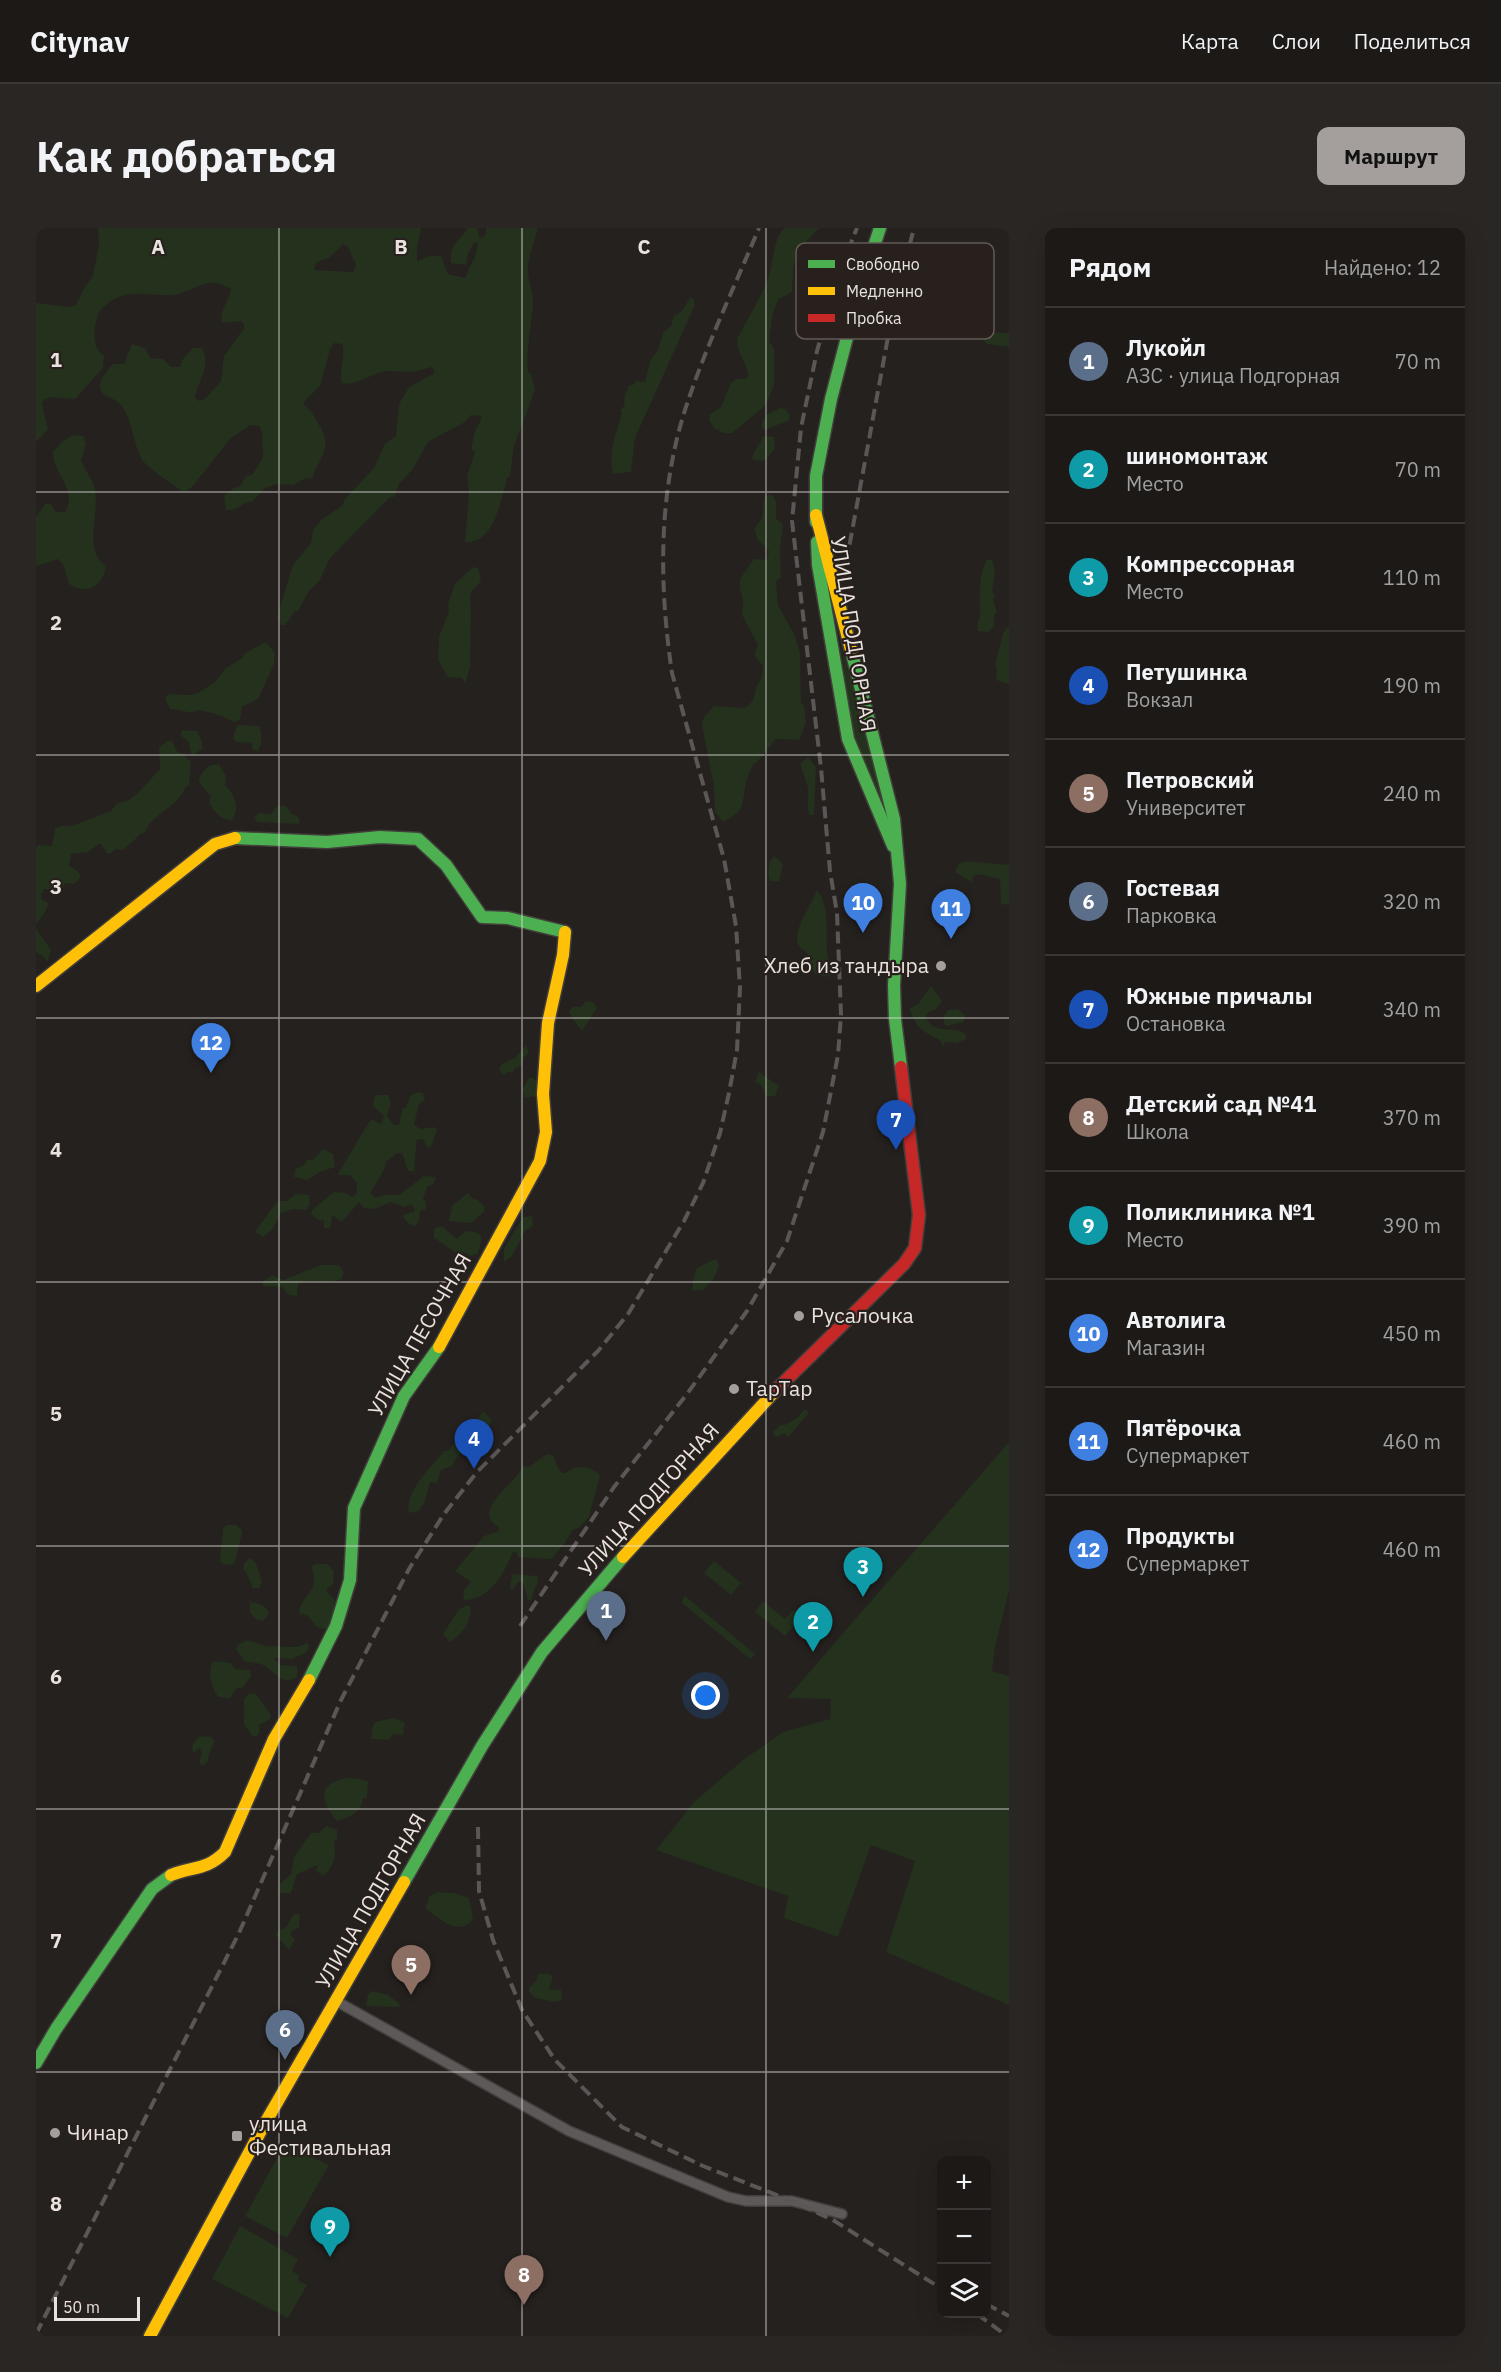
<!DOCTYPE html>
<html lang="ru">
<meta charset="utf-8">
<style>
body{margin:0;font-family:"IBM Plex Sans",sans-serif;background:#292624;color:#f1f3f6}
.controls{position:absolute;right:18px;bottom:18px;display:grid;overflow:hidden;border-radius:12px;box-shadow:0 6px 24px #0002}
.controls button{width:54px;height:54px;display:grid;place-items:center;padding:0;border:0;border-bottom:2px solid #3a3836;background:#1c1917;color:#f1f3f6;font:30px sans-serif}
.scale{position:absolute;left:18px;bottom:15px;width:86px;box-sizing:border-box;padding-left:6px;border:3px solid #e9e3e0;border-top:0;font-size:16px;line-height:21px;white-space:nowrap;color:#e9e3e0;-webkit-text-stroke:4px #28201c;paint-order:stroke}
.you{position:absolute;left:670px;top:1468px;width:21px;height:21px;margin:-15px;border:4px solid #fff;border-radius:50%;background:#1a73e8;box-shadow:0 0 0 9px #1a73e833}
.badge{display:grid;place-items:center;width:39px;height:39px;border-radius:50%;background:#a49f9c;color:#fff;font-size:20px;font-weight:700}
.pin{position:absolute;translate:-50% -50px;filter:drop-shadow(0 2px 3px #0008)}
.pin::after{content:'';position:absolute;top:32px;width:21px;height:18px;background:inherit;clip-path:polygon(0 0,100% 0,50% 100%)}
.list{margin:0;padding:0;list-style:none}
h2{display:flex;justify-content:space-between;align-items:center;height:78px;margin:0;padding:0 24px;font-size:26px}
h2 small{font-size:20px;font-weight:400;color:#a0a0a1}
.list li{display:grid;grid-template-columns:39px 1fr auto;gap:18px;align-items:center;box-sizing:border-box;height:108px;padding:0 24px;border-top:2px solid #3a3836}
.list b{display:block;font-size:22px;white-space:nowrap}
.list p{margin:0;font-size:20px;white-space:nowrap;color:#a0a0a1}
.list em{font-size:20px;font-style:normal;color:#a0a0a1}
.icon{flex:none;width:33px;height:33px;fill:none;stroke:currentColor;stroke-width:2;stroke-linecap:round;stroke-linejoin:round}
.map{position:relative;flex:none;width:973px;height:2108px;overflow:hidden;border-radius:12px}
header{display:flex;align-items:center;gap:36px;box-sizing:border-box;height:84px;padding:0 30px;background:#1c1917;border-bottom:2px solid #3a3836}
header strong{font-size:28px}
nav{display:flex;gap:33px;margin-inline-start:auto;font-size:21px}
.intro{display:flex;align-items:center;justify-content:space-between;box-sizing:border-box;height:144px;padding:0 36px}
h1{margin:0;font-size:42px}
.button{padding:15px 27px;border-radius:12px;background:#a49f9c;color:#111;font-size:21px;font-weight:700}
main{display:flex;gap:36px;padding:0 36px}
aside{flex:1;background:#1c1917;border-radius:12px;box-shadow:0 6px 24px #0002}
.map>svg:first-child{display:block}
.green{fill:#23311d;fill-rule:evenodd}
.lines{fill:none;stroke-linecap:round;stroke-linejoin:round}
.street-casing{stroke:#423e3c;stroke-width:12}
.fast-casing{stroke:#423e3c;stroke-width:15}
.slow-casing{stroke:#423e3c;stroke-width:15}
.jam-casing{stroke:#423e3c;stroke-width:15}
.street{stroke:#5c5958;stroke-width:9}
.fast{stroke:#4caf50;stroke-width:12}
.slow{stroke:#ffc107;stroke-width:12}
.jam{stroke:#c62828;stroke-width:12}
.rail{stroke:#5b5756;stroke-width:4;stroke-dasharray:12 6;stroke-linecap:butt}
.grid{fill:none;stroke:#e9e3e0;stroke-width:1.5;stroke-opacity:0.55}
.poi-dot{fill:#a49f9c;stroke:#28201c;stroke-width:2}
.labels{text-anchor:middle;stroke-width:4.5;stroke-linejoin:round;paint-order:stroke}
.street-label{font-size:21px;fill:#e9e3e0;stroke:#28201c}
.poi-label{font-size:21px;fill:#e9e3e0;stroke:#28201c;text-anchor:start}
.key{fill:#28201c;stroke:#625a57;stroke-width:1.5}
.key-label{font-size:16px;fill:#e9e3e0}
.grid-label{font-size:20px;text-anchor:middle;font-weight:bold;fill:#e9e3e0;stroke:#28201c;stroke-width:4.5;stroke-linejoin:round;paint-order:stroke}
</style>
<header>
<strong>Citynav</strong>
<nav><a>Карта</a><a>Слои</a><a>Поделиться</a></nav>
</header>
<div class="intro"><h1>Как добраться</h1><a class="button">Маршрут</a></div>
<main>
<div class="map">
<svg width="973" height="2108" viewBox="0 0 973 2108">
<rect width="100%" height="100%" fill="#25211f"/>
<g class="green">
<path d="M62 0H385L381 20V33L394 28H405L412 46 429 50 440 26 442 15 438 14 432 26 430 37 415 35C413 13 423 16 431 0H441L444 11 450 6V0H502C499 14 492 26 492 41 492 54 498 66 497 78 495 102 490 119 492 144L495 145 499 162 478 218 474 248 471 250C465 273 458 316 429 314L433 266 431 248 439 224 435 221 439 203 445 192V188L435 187 429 194 392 214 376 242 363 256 358 269H354L299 325 293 332 284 352 273 363 262 383H259L249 397H245L242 391 243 382 257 337 275 315 277 302 286 291 306 278 309 271 338 240 349 216 360 208 363 176 373 159 399 145 396 139 377 144 348 143 315 156 306 155C302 142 310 129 306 116L298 115 294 122 284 158 267 175C269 179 274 181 276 185 298 219 290 217 276 250L268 251 257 257 240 256 229 260 216 274C205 273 204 283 190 282L188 268 196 261 204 258 210 248 216 247 227 230 226 205 223 198 214 197 194 211 156 259 151 263H145C135 254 111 241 105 230 97 214 96 192 85 177 79 169 66 170 64 160 63 152 72 141 77 136H88L96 116 109 120 114 130 127 131 135 139H144L146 132 157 120H166C176 135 162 154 159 169L163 173 170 170 185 153 188 128 208 100V96L205 93 186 95C183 78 194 75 195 60 190 60 187 56 182 55 167 52 151 66 138 67 114 69 92 59 71 76 62 84 61 87 59 99 58 112 58 119 68 128L67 140 39 171 15 169 8 172 6 176 12 201 0 214V75L33 79 40 77 48 60 57 48 63 16ZM307 16 312 19 320 37 317 44 278 42 280 35 294 29Z"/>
<path d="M748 0H783C757 27 758 27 756 64L743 71 737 84 733 113 738 121V157L730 177 696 205H687L678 200 673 192 674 186 685 179 695 155 700 151H709L712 149C712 134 700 125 701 111 711 92 723 73 731 53 739 35 735 15 748 0Z"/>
<path d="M654 70H657L659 77 599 210 595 244 577 246C572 223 580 206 586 185L584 182 588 178 589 167 593 157H597L600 153 609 154 614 133 622 122 627 105 635 98 638 88 645 84Z"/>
<path d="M946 104 973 105V119L951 116 944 108Z"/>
<path d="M744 180 750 181 754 188 752 193 728 202 725 197 730 187Z"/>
<path d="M38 207 47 208 50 216 45 232C48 241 55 249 58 258 66 282 45 321 70 338 67 358 52 368 33 356L27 336 22 331 0 338V289L9 276H15L20 284H29C43 261 16 246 17 224L28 212Z"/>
<path d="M727 208 738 209 739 221 728 233 716 232C717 223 724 217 727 208Z"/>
<path d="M733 266C743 270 740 281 740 291L747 296 744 321 745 350 740 353 742 377 759 408 764 425 765 475 768 477 770 495 763 512 740 511 720 535H718C716 540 714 543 712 548 704 571 714 581 687 594L679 584 678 559 666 497 668 489 678 478 709 480 717 473 720 460 726 448 727 438 718 426 722 417 706 387 707 373 704 361V351L718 331 731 332 733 323 722 312 718 301 726 290 728 270Z"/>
<path d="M951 332H956L959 341 956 365 959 366 957 372 961 384 958 387V398L952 404 942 403C940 396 944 392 944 385 944 369 942 346 951 332Z"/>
<path d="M437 339 442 340 445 353 435 364 434 371 435 385 434 439 429 456 426 450 412 449 402 432 403 408 413 384 412 376 419 356Z"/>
<path d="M973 397V456L960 452 961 441 959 438 967 405Z"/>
<path d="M230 414 239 425 238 436 222 471 206 479 204 492 199 494 180 486 162 482C152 487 144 481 134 481L129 470 132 466 154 467 162 465 179 454 189 441 206 430 209 425Z"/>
<path d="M805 416 853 595 815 501Z"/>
<path d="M201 497 223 498C227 505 226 516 222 523L217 522 215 515 200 514 197 510Z"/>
<path d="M146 502 161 503 166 514V521L156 528 152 513 144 507Z"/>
<path d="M132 513H136L142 525H147L151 531 155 533 153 558H150C143 580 116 584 109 605H106L87 622 80 621 75 625H71L65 616H63L52 624 35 626 33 638 43 644 45 649 38 656 29 655 25 662 8 661 5 666 6 672 13 675 8 686 0 696 1 702 15 722 12 733 0 723V620L2 617 16 618 19 600 26 598H36L75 583 81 575 93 572 102 565 124 541 123 519Z"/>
<path d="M771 530H773L780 539 778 587H773C771 578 772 570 772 561 771 551 765 545 765 535Z"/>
<path d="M183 536 190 548 189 558C200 567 204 580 196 592 184 592 180 585 173 575L175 568C162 554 157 553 174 537Z"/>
<path d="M242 577 250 578 257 587H261L264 593 263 596 222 594 218 591 222 585 235 586Z"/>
<path d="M738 628 747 636 743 653H734C731 644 732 635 738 628Z"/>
<path d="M930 633 973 637V677L965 676 964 651 942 646 936 650 937 655 919 644 922 637Z"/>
<path d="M781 662C794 677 790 705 791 723 792 731 795 738 794 747L792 749 779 746C776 739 774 730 770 724 766 719 766 724 763 718 754 704 776 677 781 662Z"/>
<path d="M894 759H896L906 773 899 782 892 784 889 789C901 809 915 796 930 806V811L921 815 909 814 906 820V814C900 809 890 806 884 800 879 795 876 787 873 781L882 776Z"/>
<path d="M550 773 557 774 561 780 546 803 536 790 533 783 537 779H545Z"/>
<path d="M922 781 929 788 928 794 910 798C906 791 907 788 912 782Z"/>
<path d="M490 817 493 825 487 830 486 837 478 841 477 844H471L468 848 463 841 466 836 479 830Z"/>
<path d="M723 844 743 858 739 868H730L725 857 719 854Z"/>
<path d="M493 850H497L503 857 501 868 489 870 486 862Z"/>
<path d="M381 864 387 865 389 872 383 876 378 897 385 901 398 899 401 902 395 919H391L387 911H381L378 943H372L366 925H361L350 934 348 942 334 965 340 970 347 967H363L388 948 400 949 397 956 391 959 387 972 390 973V981L384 983 383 992 380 998 375 997 368 991 367 987 379 983 376 976 368 979 355 974 339 981 328 980 323 974 306 994 296 987 294 1000H288V993L282 992 275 986 276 982 298 964 310 965 317 969 321 965V955L314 947H302L303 944 335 891 345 896 348 888 337 878 338 869 342 867H352L355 875 351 888 358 897H363L367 880H370L374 868Z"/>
<path d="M287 921 297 926 299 939 286 943 271 952 258 949 259 941 268 937 271 932 278 931Z"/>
<path d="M432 965 437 971 442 972 449 979 448 984 435 995 413 993 416 978Z"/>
<path d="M260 966 273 967 274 977 270 982 257 981 245 985 236 1002 227 1009 219 1004 239 976 243 973H251Z"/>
<path d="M496 986 497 998 489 1003 476 1028 468 1034V1021L487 989H493Z"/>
<path d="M402 999H407L421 1011 429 1003C449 1004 447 1009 442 1026L434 1028 430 1025H420L398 1010V1001Z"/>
<path d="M677 1032H681L683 1038 678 1050 667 1062 656 1063 657 1052 661 1040Z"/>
<path d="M285 1037H303L308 1044 305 1051C291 1057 275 1049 262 1056L261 1068 253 1067 246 1059 227 1058V1054L236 1047 247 1052Z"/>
<path d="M769 1181 773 1185 752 1209 748 1205 742 1209 738 1208 737 1204 744 1197H749L761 1190Z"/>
<path d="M447 1183 456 1192 452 1201 444 1205 436 1197 438 1191H442Z"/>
<path d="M431 1206 432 1210 435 1211C429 1220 421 1227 416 1238L405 1242 401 1255 394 1254 389 1273 383 1283 374 1285 372 1282C373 1258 394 1241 408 1223H412L420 1213Z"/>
<path d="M973 1214V1363L959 1419 956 1443 973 1448V1777L850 1724 879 1633 835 1617 802 1709 748 1690 752 1668 620 1622 659 1573 707 1532 747 1504 794 1491 795 1471 751 1470Z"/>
<path d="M511 1226 517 1227 522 1240 527 1245H530C541 1235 555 1239 564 1247L553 1289 543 1300 537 1302 529 1315 515 1331 482 1329 481 1325 477 1324C469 1344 453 1373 428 1372L427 1363 435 1354 419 1343 448 1308 463 1303V1299C433 1282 481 1255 487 1238L493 1239Z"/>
<path d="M191 1297H200L205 1301 206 1305 199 1334 196 1337 187 1336 184 1333 187 1300Z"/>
<path d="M214 1330 220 1335 226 1354 223 1360H217L209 1342H207L208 1335Z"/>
<path d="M678 1333 705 1355 695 1367 668 1345Z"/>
<path d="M279 1336H292L298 1344 297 1356 291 1361V1364L299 1372 297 1386 291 1401 282 1400 272 1388 263 1385C264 1371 277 1366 278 1353 279 1348 276 1343 276 1338Z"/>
<path d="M476 1346 501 1348 502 1355 498 1362 496 1372H492C490 1366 490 1359 485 1354H482L477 1361H474Z"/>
<path d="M649 1368 719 1426 714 1431 645 1374Z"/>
<path d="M727 1373 749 1391 757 1382 765 1389 749 1408 719 1384Z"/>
<path d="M214 1374C223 1375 230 1377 233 1386L227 1393 221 1392 214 1385Z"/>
<path d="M430 1378H434C437 1393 426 1406 414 1414L407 1406 423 1381Z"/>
<path d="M212 1412 229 1418 260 1419 272 1415 273 1420 271 1424 256 1431 238 1430 244 1437 261 1438V1449C246 1459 238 1443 227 1437 223 1435 214 1434 209 1434L200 1421 203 1416Z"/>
<path d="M179 1433 195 1435 199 1441 214 1442 215 1449 206 1460H201L194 1470 182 1469C175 1457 172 1448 176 1434Z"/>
<path d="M213 1465 220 1466 235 1487 234 1491 223 1497 224 1504 221 1508H216L208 1496V1471Z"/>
<path d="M358 1490 369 1495 367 1502 369 1503 366 1507 357 1506 353 1512 335 1511 336 1501 339 1494Z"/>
<path d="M165 1508 175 1509 179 1513 173 1526 172 1533 166 1538 163 1533 166 1526 164 1520 157 1525C155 1517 157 1513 165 1508Z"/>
<path d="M309 1550 325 1551 332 1554 331 1570H327C326 1585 313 1589 301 1593 294 1585 283 1570 291 1559 295 1554 304 1552 309 1550Z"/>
<path d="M291 1598 301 1602V1612L298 1613C300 1627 300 1637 287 1648L280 1643 282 1637 261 1646 255 1665H243L244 1656 255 1646 258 1629 275 1605H282Z"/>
<path d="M402 1664 419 1665 433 1670 437 1691C422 1710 403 1690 389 1680L394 1668Z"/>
<path d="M258 1686H264L263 1699 255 1704V1708L259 1711 254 1721H252L240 1707 242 1703 250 1699Z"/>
<path d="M502 1746H514L517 1749 513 1761 525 1762 526 1772 519 1774 500 1770 493 1764V1760L500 1753Z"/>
<path d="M336 1763 352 1767 365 1777 361 1779 330 1778 332 1766Z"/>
<path d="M249 1916 293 1937 251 2010 209 1988Z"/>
<path d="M204 1998 262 2031 256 2043 264 2048 262 2052 271 2057 252 2090 176 2051Z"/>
</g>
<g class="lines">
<defs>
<path id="street" d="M300 1773 533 1903 692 1969 710 1973H756L806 1986"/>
<g id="fast">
<path d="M780 294V248L795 171 822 67 844 0"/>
<path d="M781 314 782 337 812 511 857 618"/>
<path d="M815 422 858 591 864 656 858 757 859 791 865 839"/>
<path d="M199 610 291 614 344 609 382 611 410 637 446 689 472 690 529 704"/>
<path d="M273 1452 300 1398 314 1352 318 1280 368 1168 403 1119"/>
<path d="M368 1654 446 1518 506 1424 587 1329"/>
<path d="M0 1835 20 1801 116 1661 135 1647"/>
</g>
<g id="slow">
<path d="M780 287 815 422"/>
<path d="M0 758 179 616 199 610"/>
<path d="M403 1119 504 933 510 904 507 866 512 795 527 727 529 704"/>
<path d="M587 1329 739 1163"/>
<path d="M135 1647C157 1638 170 1643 189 1624L238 1511 273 1452"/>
<path d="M114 2108 228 1897 368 1654"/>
</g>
<path id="jam" d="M739 1163 868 1036 879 1020 883 987 865 839"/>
</defs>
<use href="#street" class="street-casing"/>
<use href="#fast" class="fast-casing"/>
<use href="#slow" class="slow-casing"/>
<use href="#jam" class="jam-casing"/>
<use href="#street" class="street"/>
<use href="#fast" class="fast"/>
<use href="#slow" class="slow"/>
<use href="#jam" class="jam"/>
<g class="rail">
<path d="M807 352 857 82 878 0"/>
<path d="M484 1398 578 1259 651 1166 711 1083 751 1013 787 904 802 827 805 787 801 685 794 643 785 540 756 293 765 200 781 123 806 37 821 0"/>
<path d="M442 1599 443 1663 457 1712 486 1782 519 1832 586 1899 667 1938 756 1973 797 1992 906 2061"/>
<path d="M950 2076 973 2088"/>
<path d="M941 2086 971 2108"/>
<path d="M0 2106 203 1705 305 1472 373 1341 408 1286 441 1244 562 1123 592 1086 648 993 667 955 684 905 693 865 701 822 704 760 700 698 688 631 636 445C623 358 622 267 649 182 669 120 698 60 723 0"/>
</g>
</g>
<path class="grid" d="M243 0V2108M486 0V2108M730 0V2108M0 264H973M0 527H973M0 790H973M0 1054H973M0 1318H973M0 1581H973M0 1844H973"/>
<g class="poi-dot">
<circle cx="905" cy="738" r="6"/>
<circle cx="763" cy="1088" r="6"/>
<circle cx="698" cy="1161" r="6"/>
<circle cx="19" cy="1905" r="6"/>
<rect x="195" y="1902" width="12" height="12" rx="3"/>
</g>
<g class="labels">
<g class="street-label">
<text transform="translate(817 406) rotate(81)" y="7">УЛИЦА ПОДГОРНАЯ</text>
<text transform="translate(384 1107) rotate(-60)" y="7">УЛИЦА ПЕСОЧНАЯ</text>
<text transform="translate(613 1272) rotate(-48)" y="7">УЛИЦА ПОДГОРНАЯ</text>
<text transform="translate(335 1673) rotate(-60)" y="7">УЛИЦА ПОДГОРНАЯ</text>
</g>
<g class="poi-label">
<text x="893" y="745" text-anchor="end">Хлеб из тандыра</text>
<text x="775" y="1095">Русалочка</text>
<text x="710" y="1168">ТарТар</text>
<text x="213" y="1903">улица<tspan x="213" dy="24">Фестивальная</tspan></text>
<text x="31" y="1912">Чинар</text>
</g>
</g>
<rect x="760" y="15" width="198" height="96" rx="9" class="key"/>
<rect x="772" y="32" width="27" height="8" fill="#4caf50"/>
<rect x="772" y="59" width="27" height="8" fill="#ffc107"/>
<rect x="772" y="86" width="27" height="8" fill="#c62828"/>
<g class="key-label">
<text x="810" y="42">Свободно</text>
<text x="810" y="69">Медленно</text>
<text x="810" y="96">Пробка</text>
</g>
<g class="grid-label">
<text x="122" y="26">A</text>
<text x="365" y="26">B</text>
<text x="608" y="26">C</text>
<text x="20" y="139">1</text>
<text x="20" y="402">2</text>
<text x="20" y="666">3</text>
<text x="20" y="929">4</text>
<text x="20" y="1193">5</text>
<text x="20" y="1456">6</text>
<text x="20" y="1720">7</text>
<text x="20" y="1983">8</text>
</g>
</svg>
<div class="controls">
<button>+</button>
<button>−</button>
<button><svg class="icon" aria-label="layers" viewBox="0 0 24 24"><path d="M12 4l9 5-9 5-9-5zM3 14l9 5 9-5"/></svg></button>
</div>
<div class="scale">50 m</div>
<div class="you"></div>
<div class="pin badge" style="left:570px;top:1413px;background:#5c6f8a">1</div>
<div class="pin badge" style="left:777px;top:1424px;background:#0f9aa8">2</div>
<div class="pin badge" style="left:827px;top:1369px;background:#0f9aa8">3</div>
<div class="pin badge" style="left:438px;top:1241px;background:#1a4fb4">4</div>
<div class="pin badge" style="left:375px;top:1767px;background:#8d6e63">5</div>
<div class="pin badge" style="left:249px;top:1832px;background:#5c6f8a">6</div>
<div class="pin badge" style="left:860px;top:922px;background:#1a4fb4">7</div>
<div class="pin badge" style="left:488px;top:2077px;background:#8d6e63">8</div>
<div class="pin badge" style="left:294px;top:2029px;background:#0f9aa8">9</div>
<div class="pin badge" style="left:827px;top:705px;background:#3f7fe0">10</div>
<div class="pin badge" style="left:915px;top:711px;background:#3f7fe0">11</div>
<div class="pin badge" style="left:175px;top:845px;background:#3f7fe0">12</div>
</div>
<aside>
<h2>Рядом<small>Найдено: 12</small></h2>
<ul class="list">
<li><span class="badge" style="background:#5c6f8a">1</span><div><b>Лукойл</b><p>АЗС · улица Подгорная</p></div><em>70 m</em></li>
<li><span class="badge" style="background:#0f9aa8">2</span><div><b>шиномонтаж</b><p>Место</p></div><em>70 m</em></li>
<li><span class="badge" style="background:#0f9aa8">3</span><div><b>Компрессорная</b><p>Место</p></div><em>110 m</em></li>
<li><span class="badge" style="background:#1a4fb4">4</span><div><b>Петушинка</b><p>Вокзал</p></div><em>190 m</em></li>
<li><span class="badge" style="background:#8d6e63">5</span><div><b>Петровский</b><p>Университет</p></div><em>240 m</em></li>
<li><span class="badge" style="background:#5c6f8a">6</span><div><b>Гостевая</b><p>Парковка</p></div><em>320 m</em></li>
<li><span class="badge" style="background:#1a4fb4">7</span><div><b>Южные причалы</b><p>Остановка</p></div><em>340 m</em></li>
<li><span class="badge" style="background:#8d6e63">8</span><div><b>Детский сад №41</b><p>Школа</p></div><em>370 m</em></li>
<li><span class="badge" style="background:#0f9aa8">9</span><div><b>Поликлиника №1</b><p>Место</p></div><em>390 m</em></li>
<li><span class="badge" style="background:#3f7fe0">10</span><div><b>Автолига</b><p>Магазин</p></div><em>450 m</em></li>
<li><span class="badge" style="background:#3f7fe0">11</span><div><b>Пятёрочка</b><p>Супермаркет</p></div><em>460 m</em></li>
<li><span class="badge" style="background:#3f7fe0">12</span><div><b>Продукты</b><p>Супермаркет</p></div><em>460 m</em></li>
</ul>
</aside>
</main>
